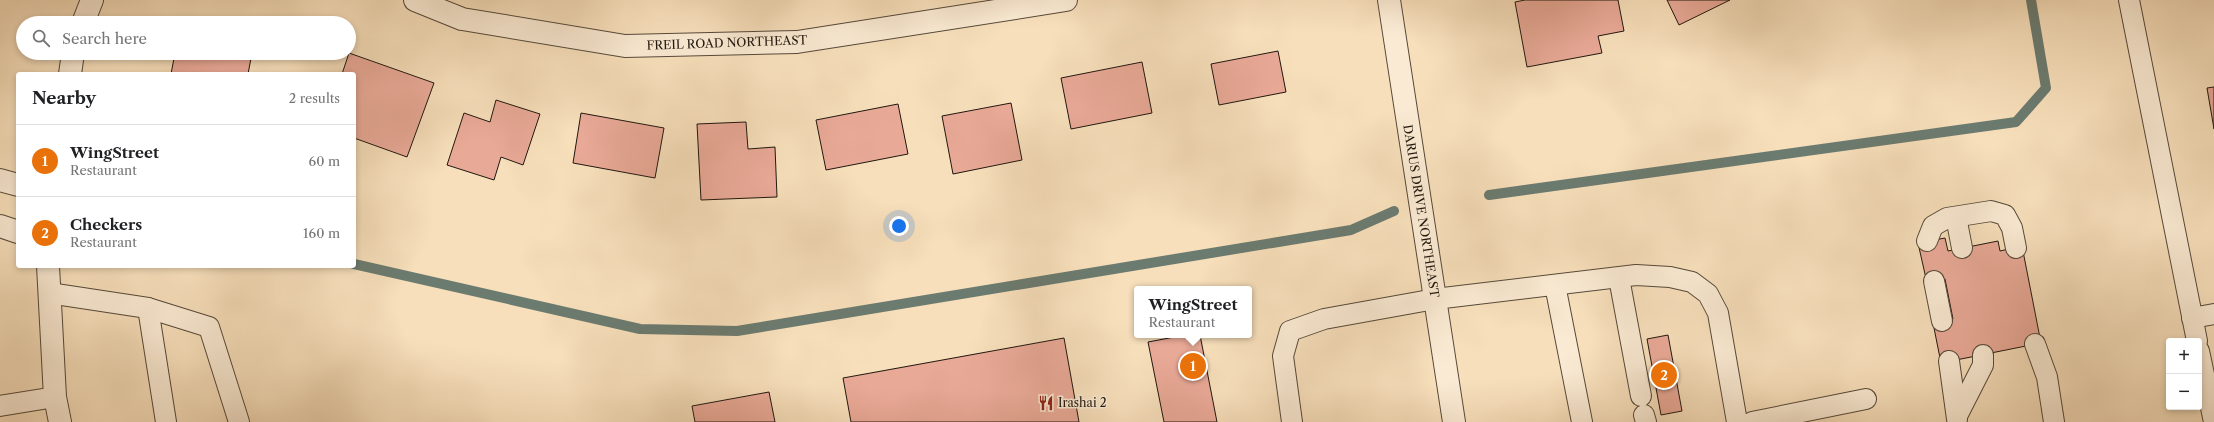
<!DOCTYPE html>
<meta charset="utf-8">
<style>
body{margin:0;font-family:"Libre Caslon Text",serif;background:#f2f2f2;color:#202124}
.controls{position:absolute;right:12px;bottom:12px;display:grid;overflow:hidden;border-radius:4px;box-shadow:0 2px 6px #0003}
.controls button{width:36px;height:36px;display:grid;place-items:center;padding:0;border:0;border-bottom:1px solid #e0e0e0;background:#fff;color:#202124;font:20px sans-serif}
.you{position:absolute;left:899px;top:226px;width:14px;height:14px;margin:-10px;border:3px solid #fff;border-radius:50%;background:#1a73e8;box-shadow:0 0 0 6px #1a73e833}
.badge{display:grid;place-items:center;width:26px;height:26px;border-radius:50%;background:#8f2418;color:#fff;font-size:13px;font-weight:700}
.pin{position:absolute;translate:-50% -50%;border:2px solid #fff;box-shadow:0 1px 4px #0006}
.popup{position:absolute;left:1134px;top:286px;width:118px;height:52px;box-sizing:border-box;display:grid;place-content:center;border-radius:4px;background:#fff;filter:drop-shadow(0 1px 3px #0005);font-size:13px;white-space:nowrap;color:#757577}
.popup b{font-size:15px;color:#202124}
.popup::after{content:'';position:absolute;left:50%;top:100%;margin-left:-8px;border:8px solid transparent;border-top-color:#fff}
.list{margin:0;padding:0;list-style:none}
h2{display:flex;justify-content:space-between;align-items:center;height:52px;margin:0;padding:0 16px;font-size:17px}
h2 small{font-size:13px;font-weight:400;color:#757577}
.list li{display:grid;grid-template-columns:26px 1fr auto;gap:12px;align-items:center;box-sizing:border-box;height:72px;padding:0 16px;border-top:1px solid #e0e0e0}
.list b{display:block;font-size:15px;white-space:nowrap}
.list p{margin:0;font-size:13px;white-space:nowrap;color:#757577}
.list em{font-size:13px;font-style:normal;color:#757577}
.icon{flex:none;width:22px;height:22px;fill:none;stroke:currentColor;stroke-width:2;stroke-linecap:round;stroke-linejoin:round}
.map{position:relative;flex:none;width:2214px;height:422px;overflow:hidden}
.search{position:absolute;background:#fff;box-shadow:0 2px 6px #0003;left:16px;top:16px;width:340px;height:44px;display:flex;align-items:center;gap:10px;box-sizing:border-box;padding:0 14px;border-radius:22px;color:#757577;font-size:15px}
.panel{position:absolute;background:#fff;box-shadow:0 2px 6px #0003;left:16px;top:72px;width:340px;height:196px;border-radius:4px}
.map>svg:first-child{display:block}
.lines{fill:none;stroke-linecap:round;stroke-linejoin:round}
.stream{stroke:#6b7b70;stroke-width:10}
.building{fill:#e9a997;stroke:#20170e}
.lane-casing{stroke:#564939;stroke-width:22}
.street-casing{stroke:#564939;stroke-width:24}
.lane{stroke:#faead3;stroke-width:20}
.street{stroke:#faead3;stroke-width:22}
.labels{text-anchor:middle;stroke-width:3;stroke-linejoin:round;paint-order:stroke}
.street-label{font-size:12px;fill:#20170e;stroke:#faead3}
.poi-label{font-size:12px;fill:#20170e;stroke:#faead3;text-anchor:start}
</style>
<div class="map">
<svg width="2214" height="422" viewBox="0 0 2214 422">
<rect width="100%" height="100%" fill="#f7dfbb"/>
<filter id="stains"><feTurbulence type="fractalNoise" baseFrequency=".005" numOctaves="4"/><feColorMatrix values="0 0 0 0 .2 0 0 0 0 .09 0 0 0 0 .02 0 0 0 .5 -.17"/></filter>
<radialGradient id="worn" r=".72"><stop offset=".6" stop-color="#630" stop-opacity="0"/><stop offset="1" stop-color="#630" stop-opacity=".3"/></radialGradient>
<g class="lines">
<g class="stream">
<path d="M1489 195 2016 122 2046 88 2031 0"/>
<path d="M354 264 640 329 737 331 1351 230 1394 211"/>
</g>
</g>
<g class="building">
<path d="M1525 0H1618L1624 31 1598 36 1602 53 1527 67 1515 2Z"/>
<path d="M1667 0H1730L1679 25Z"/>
<path d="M1278 51 1286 92 1219 105 1211 64Z"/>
<path d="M175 53H252L248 74H171Z"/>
<path d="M349 53 434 83 407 157 354 138V74H342Z"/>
<path d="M1142 62 1152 113 1071 129 1061 78Z"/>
<path d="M2214 87V129L2207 88Z"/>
<path d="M496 100 540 114 523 165 501 157 494 180 447 165 464 113 490 122Z"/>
<path d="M1011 103 1022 160 953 174 942 116Z"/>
<path d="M898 104 908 154 826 170 816 120Z"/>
<path d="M581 113 664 128 655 178 573 163Z"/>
<path d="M746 122 748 149 775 147 777 197 701 200 697 124Z"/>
<path d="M1945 238 1948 251 1998 241 2000 251 2022 246 2041 343 1941 363 1933 323 1953 319 1945 279 1927 283 1918 243Z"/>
<path d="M1185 335H1200L1217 422H1164L1148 342Z"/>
<path d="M1668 335 1682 411 1661 415 1647 339Z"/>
<path d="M1064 338 1079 422H851L843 378Z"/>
<path d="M769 392 775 422H695L692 406Z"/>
</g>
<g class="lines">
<defs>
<g id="lane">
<path d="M2129 0 2197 341"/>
<path d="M1956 217 1962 248"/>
<path d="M1927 241 1933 226 1947 218 1991 211 2005 215 2012 228 2016 248"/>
<path d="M1619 278 1641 396"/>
<path d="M1934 281 1942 321"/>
<path d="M1555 285 1582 422"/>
<path d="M49 293 148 308 209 327 239 422"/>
<path d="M148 308 166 422"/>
<path d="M2192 318 2214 314"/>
<path d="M2035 344 2047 377 2054 422"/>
<path d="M2199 351 2214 422"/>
<path d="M1949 361 1957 419"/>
<path d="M0 406 55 397"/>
<path d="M1644 415 1646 422"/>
<path d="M1957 416 1983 365V355"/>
<path d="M1292 422 1283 356 1290 331 1324 319 1435 299 1636 275 1670 277 1692 282 1708 294 1718 313 1737 422"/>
<path d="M1752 422 1866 399"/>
</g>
<g id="street">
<path d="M415 0 462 19 625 46 797 42 1066 0"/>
<path d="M1389 0 1454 422"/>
<path d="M83 23 92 0"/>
<path d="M70 74 73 53"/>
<path d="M0 180 18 185"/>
<path d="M0 226 18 232"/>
<path d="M48 266 55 397 60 422"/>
</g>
</defs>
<use href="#lane" class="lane-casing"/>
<use href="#street" class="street-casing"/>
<use href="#lane" class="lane"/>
<use href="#street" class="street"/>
</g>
<defs>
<symbol id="restaurant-bare" viewBox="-9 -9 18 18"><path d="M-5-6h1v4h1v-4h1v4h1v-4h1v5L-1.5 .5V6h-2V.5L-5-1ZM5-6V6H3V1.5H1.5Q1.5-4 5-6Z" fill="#8f2418" stroke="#faead3" stroke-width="2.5" paint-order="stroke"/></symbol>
</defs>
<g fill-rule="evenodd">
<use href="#restaurant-bare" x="1035" y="392" width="22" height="22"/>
</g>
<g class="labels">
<g class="street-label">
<text transform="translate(727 43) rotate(-2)" y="4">FREIL ROAD NORTHEAST</text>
<text transform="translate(1421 211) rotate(81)" y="4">DARIUS DRIVE NORTHEAST</text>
</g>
<g class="poi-label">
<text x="1058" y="407">Irashai 2</text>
</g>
</g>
<rect width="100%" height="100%" filter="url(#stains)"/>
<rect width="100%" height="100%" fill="url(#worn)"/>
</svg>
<div class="controls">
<button>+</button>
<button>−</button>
</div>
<div class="you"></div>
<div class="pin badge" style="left:1193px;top:366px;background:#e8710a">1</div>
<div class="popup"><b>WingStreet</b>Restaurant</div>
<div class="pin badge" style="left:1664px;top:375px;background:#e8710a">2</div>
<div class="search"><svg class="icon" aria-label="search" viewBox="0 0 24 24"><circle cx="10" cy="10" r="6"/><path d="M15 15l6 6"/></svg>Search here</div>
<section class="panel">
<h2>Nearby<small>2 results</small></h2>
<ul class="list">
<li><span class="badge" style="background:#e8710a">1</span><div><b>WingStreet</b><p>Restaurant</p></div><em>60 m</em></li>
<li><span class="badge" style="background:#e8710a">2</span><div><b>Checkers</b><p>Restaurant</p></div><em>160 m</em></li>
</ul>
</section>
</div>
